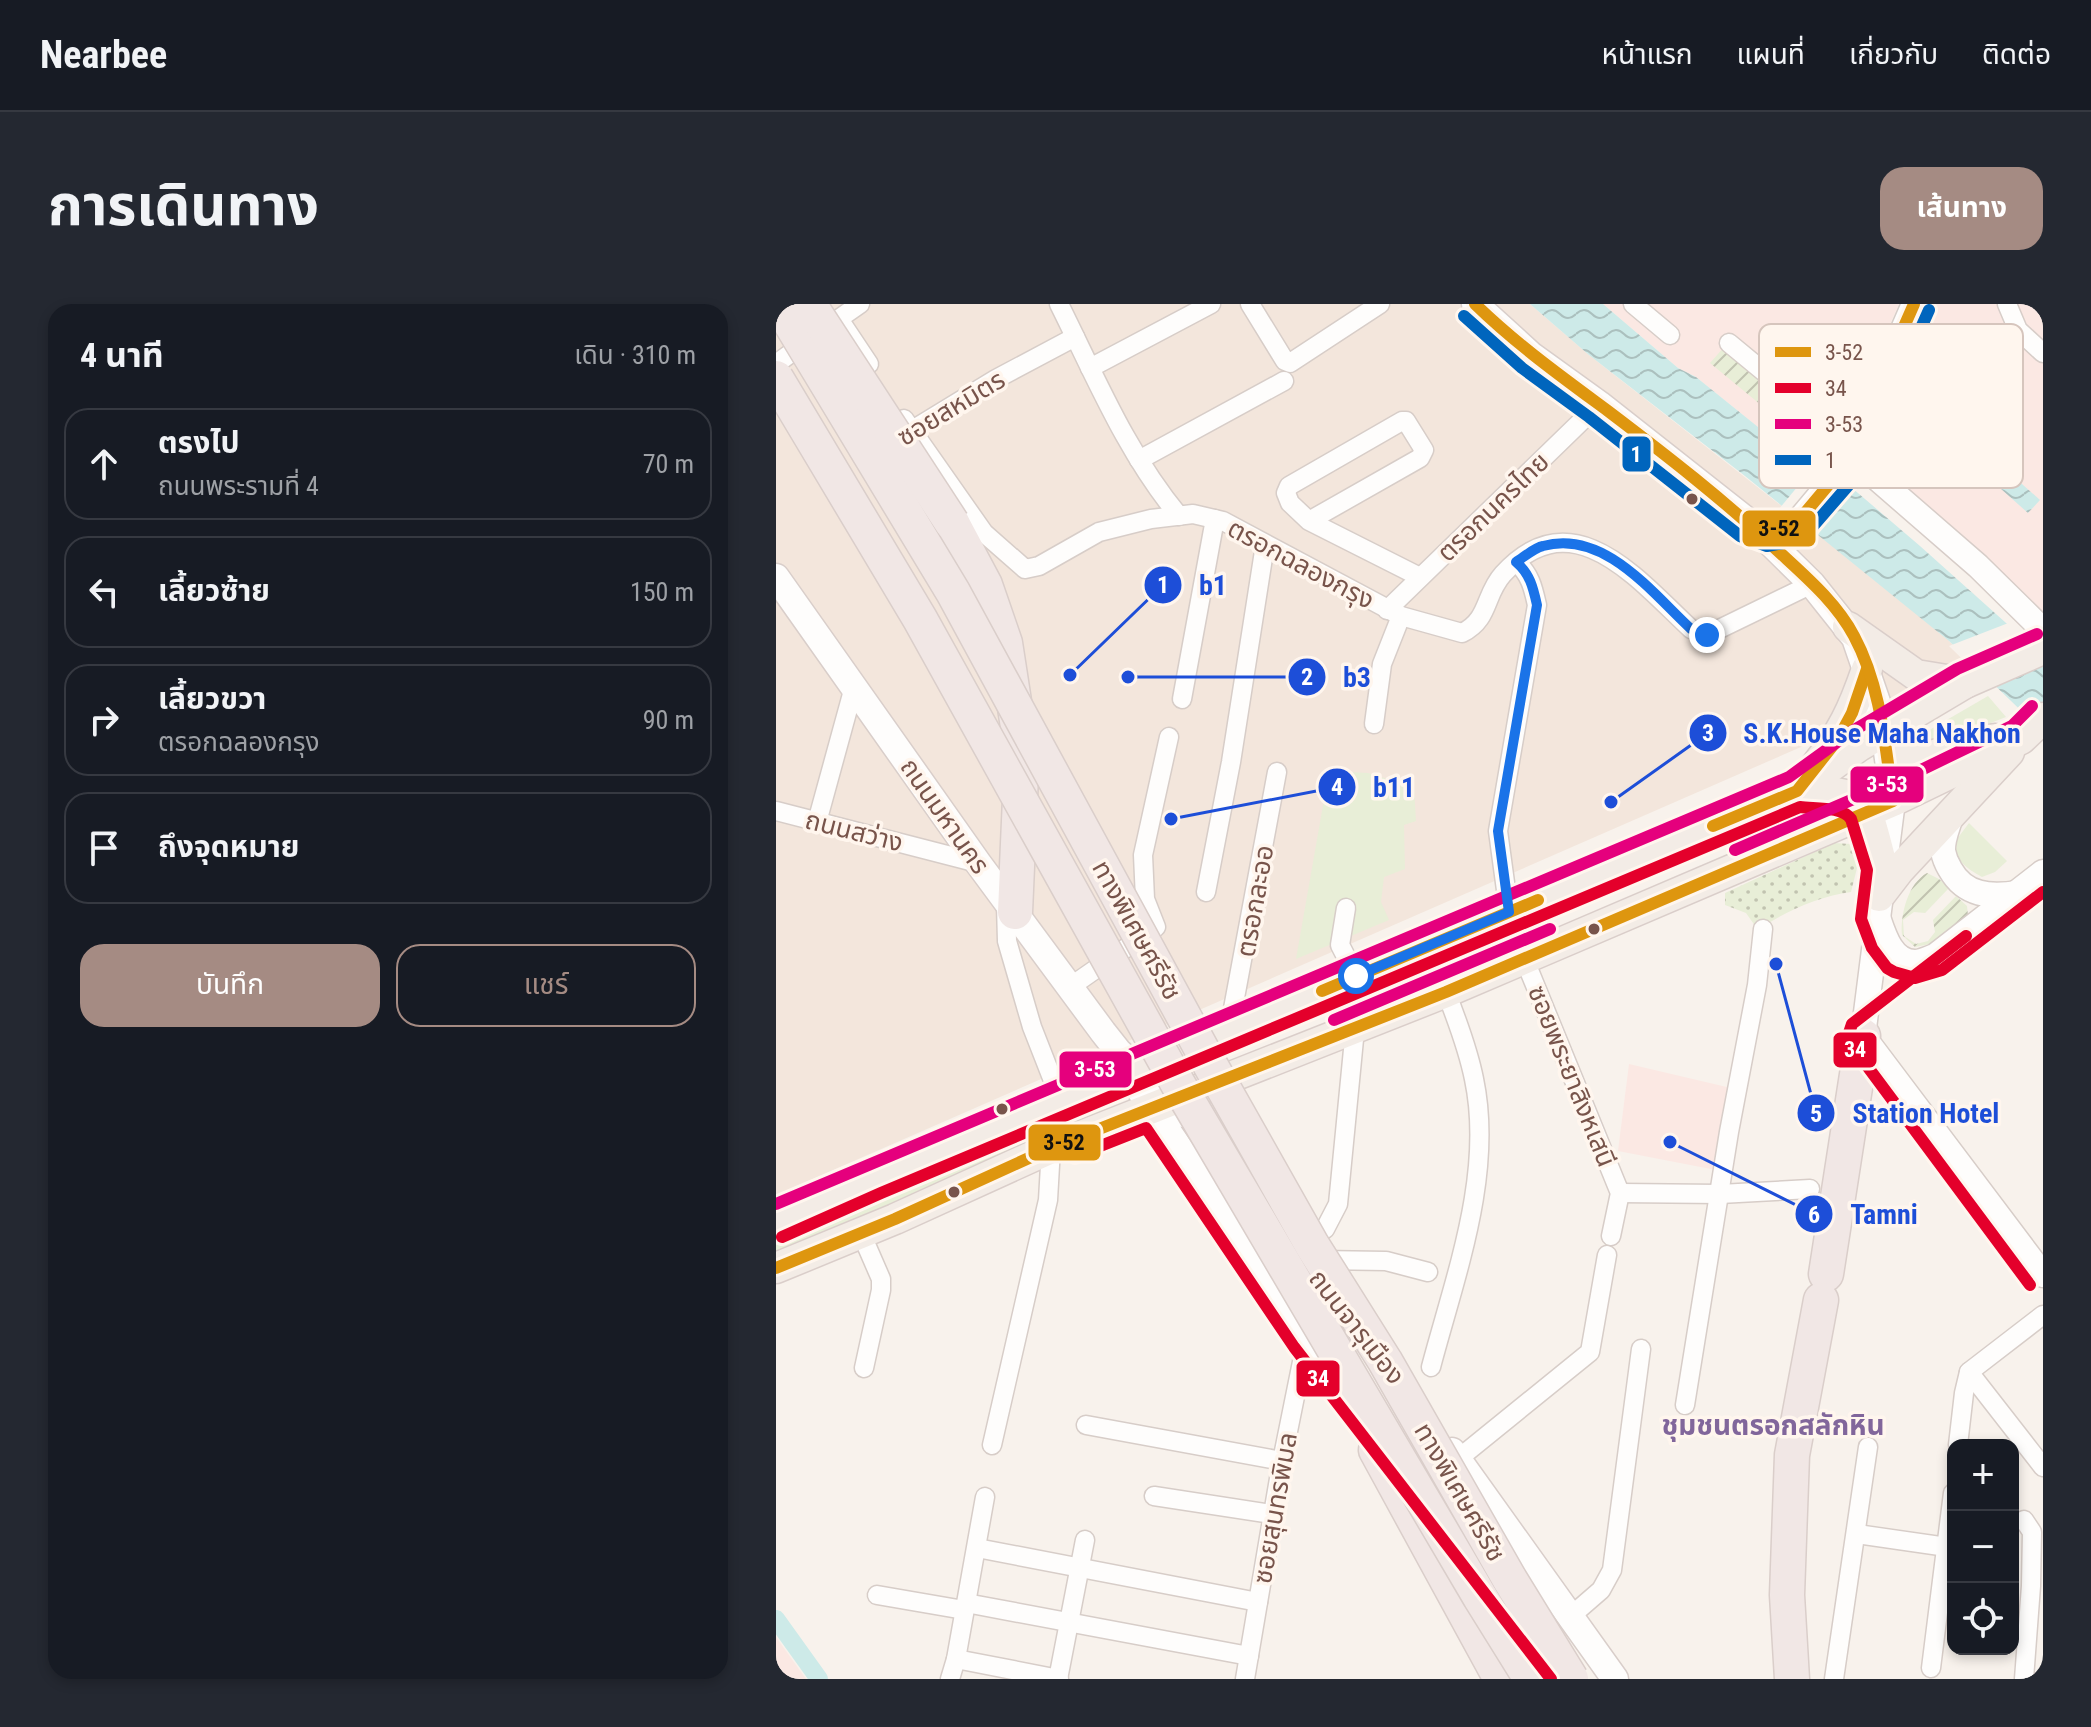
<!DOCTYPE html>
<html lang="th">
<meta charset="utf-8">
<style>
body{margin:0;font-family:"Roboto Condensed","Noto Sans Thai",sans-serif;background:#242831;color:#f1f3f6}
.controls{position:absolute;right:24px;bottom:24px;display:grid;overflow:hidden;border-radius:16px;box-shadow:0 4px 12px #0003}
.controls button{width:72px;height:72px;display:grid;place-items:center;padding:0;border:0;border-bottom:2px solid #363941;background:#171b24;color:#f1f3f6;font:40px sans-serif}
.stop{position:absolute;width:24px;height:24px;margin:-18px;border:6px solid #1a73e8;border-radius:50%;background:#fff}
.stop.end{background:#1a73e8;border-color:#fff;box-shadow:0 2px 8px #0008}
.list{margin:0;padding:0;list-style:none}
h2{display:flex;justify-content:space-between;align-items:center;height:104px;margin:0;padding:0 32px;font-size:34px}
h2 small{font-size:26px;font-weight:400;color:#9ea1a6}
.list li{display:grid;grid-template-columns:52px 1fr auto;gap:24px;align-items:center;box-sizing:border-box;height:112px;margin:0 16px 16px;padding:0 16px;border:2px solid #363941;border-radius:24px}
.list b{display:block;font-size:30px;white-space:nowrap}
.list p{margin:0;font-size:26px;white-space:nowrap;color:#9ea1a6}
.list em{font-size:26px;font-style:normal;color:#9ea1a6}
.actions{display:flex;gap:16px;padding:24px 32px}
.actions a{flex:1;padding:18px 0;border:2px solid #a58b83;border-radius:24px;text-align:center;font-size:28px;color:#a58b83}
.actions .main{background:#a58b83;color:#fff}
.icon{flex:none;width:44px;height:44px;fill:none;stroke:currentColor;stroke-width:2;stroke-linecap:round;stroke-linejoin:round}
.map{position:relative;flex:none;width:1267px;height:1375px;overflow:hidden;border-radius:24px}
header{display:flex;align-items:center;gap:48px;box-sizing:border-box;height:112px;padding:0 40px;background:#171b24;border-bottom:2px solid #363941}
header strong{font-size:38px}
nav{display:flex;gap:44px;margin-inline-start:auto;font-size:28px}
.intro{display:flex;align-items:center;justify-content:space-between;box-sizing:border-box;height:192px;padding:0 48px}
h1{margin:0;font-size:56px}
.button{padding:20px 36px;border-radius:24px;background:#a58b83;color:#fff;font-size:28px;font-weight:700}
main{display:flex;gap:48px;padding:0 48px}
aside{flex:1;background:#171b24;border-radius:24px;box-shadow:0 4px 12px #0003}
.map>svg:first-child{display:block}
.residential{fill:#f3e6dc}
.commercial{fill:#fbe8e3}
.grass{fill:#e8eed7}
.park{fill:url(#park-dots)}
.garden{fill:url(#garden-furrows)}
.water{fill:url(#water-waves)}
.pier{fill:#f8f2ec}
.lines{fill:none;stroke-linecap:round;stroke-linejoin:round}
.canal{stroke:#cdeae8;stroke-width:18}
.minor-casing{stroke:#d7cdc8;stroke-width:21}
.tertiary-casing{stroke:#d7cdc8;stroke-width:27}
.secondary-casing{stroke:#d9ceca;stroke-width:29}
.primary-casing{stroke:#daceca;stroke-width:33}
.motorway-casing{stroke:#daceca;stroke-width:37}
.minor{stroke:#fefdfc;stroke-width:18}
.tertiary{stroke:#fefdfc;stroke-width:24}
.secondary{stroke:#fefdfc;stroke-width:26}
.primary{stroke:#f3ece6;stroke-width:30}
.motorway{stroke:#f1e7e5;stroke-width:34}
.motorway-bridge-casing{stroke:#daceca;stroke-width:37;stroke-linecap:butt}
.motorway-bridge{stroke:#f1e7e5;stroke-width:34}
.bus-1-casing{stroke:#fff6ee;stroke-width:18}
.bus-2-casing{stroke:#fff6ee;stroke-width:18}
.bus-3-casing{stroke:#fff6ee;stroke-width:18}
.bus-4-casing{stroke:#fff6ee;stroke-width:18}
.bus-1{stroke:#de960f;stroke-width:12}
.bus-2{stroke:#e4002b;stroke-width:12}
.bus-3{stroke:#e5007d;stroke-width:12}
.bus-4{stroke:#0065bd;stroke-width:12}
.route{stroke:#1a73e8;stroke-width:10}
.bus-dot{fill:#78544b;stroke:#fff6ee;stroke-width:3}
.labels{text-anchor:middle;stroke-width:7;stroke-linejoin:round;paint-order:stroke}
.street-label{font-size:26px;fill:#78544b;stroke:#fff6ee}
.neighbourhood-label{font-size:28px;font-weight:bold;fill:#81669b;stroke:#fff6ee}
.key{fill:#fff6ee;stroke:#d6c5bd;stroke-width:2}
.key-label{font-size:22px;fill:#78544b}
.leader{fill:none;stroke:#1d4ed8;stroke-width:3}
.callout-dot{fill:#1d4ed8;stroke:#fff6ee;stroke-width:3}
.mark-label{font-size:24px;text-anchor:middle;font-weight:bold;fill:#fff}
.callout-label{font-size:28px;text-anchor:middle;font-weight:bold;fill:#1d4ed8;stroke:#fff6ee;stroke-width:7;stroke-linejoin:round;paint-order:stroke}
.line-badge{stroke:#fff6ee;stroke-width:3}
.badge-label{font-size:22px;text-anchor:middle;font-weight:bold;fill:#fff}
.pale-badge-label{font-size:22px;text-anchor:middle;font-weight:bold;fill:#111}
</style>
<header>
<strong>Nearbee</strong>
<nav><a>หน้าแรก</a><a>แผนที่</a><a>เกี่ยวกับ</a><a>ติดต่อ</a></nav>
</header>
<div class="intro"><h1>การเดินทาง</h1><a class="button">เส้นทาง</a></div>
<main>
<aside>
<h2>4 นาที<small>เดิน · 310 m</small></h2>
<ul class="list">
<li><svg class="icon" aria-label="ahead" viewBox="0 0 24 24"><path d="M12 20V5M6 11l6-6 6 6"/></svg><div><b>ตรงไป</b><p>ถนนพระรามที่ 4</p></div><em>70 m</em></li>
<li><svg class="icon" aria-label="left" viewBox="0 0 24 24"><path d="M17 20v-9H6M10 6l-5 5 5 5"/></svg><div><b>เลี้ยวซ้าย</b></div><em>150 m</em></li>
<li><svg class="icon" aria-label="right" viewBox="0 0 24 24"><path d="M7 20v-9h11M14 6l5 5-5 5"/></svg><div><b>เลี้ยวขวา</b><p>ตรอกฉลองกรุง</p></div><em>90 m</em></li>
<li><svg class="icon" aria-label="arrive" viewBox="0 0 24 24"><path d="M6 21V4h12l-3 4 3 4H6"/></svg><div><b>ถึงจุดหมาย</b></div></li>
</ul>
<div class="actions"><a class="main">บันทึก</a><a>แชร์</a></div>
</aside>
<div class="map">
<svg width="1267" height="1375" viewBox="0 0 1267 1375">
<defs>
<pattern id="park-dots" width="8" height="8" patternUnits="userSpaceOnUse" patternTransform="scale(2)"><rect width="8" height="8" fill="#e8eed7"/><path d="M2 2h.1M6 6h.1" fill="none" stroke="#c1c3b0" stroke-width="1.8" stroke-linecap="round"/></pattern>
<pattern id="garden-furrows" width="10" height="10" patternUnits="userSpaceOnUse" patternTransform="scale(2)"><rect width="10" height="10" fill="#e8eed7"/><path d="M-1 1l2-2M0 10L10 0M9 11l2-2" fill="none" stroke="#c1c3b0"/></pattern>
<pattern id="water-waves" width="16" height="10" patternUnits="userSpaceOnUse" patternTransform="scale(2)"><rect width="16" height="10" fill="#cdeae8"/><path d="M0 5q4-4 8 0t8 0" fill="none" stroke="#abc0be"/></pattern>
</defs>
<rect width="100%" height="100%" fill="#f8f2ec"/>
<path class="residential" d="M0 0H754L813 51 1104 279 1173 337 1195 359 1159 373 1025 443 0 891Z"/>
<g class="commercial">
<path d="M827 0H1123L1097 59 1046 158 993 114 983 124 920 73 902 64Z"/>
<path d="M1149 0H1267V313L1088 150Z"/>
<path d="M853 760 955 784 940 866 842 847Z"/>
<path d="M0 1333 30 1375H0Z"/>
</g>
<g class="grass">
<path d="M1212 392 1230 413 1158 441 1150 428Z"/>
<path d="M553 467 592 469 638 483 640 517 628 521 629 565 608 573 605 598 613 616 520 655Z"/>
<path d="M1193 519 1231 557 1219 568 1206 573C1190 564 1180 557 1178 539Z"/>
<path d="M324 802 326 808 0 952V941Z"/>
</g>
<path class="park" d="M1058 539 1075 540 1083 545 1084 552 1075 588C1043 592 1008 608 982 626L970 609 949 601V589Z"/>
<g class="garden">
<path d="M949 42 1057 123 1048 148 1031 139 934 59Z"/>
<path d="M1151 569 1163 575 1173 584 1149 609 1138 608 1127 616 1128 632 1140 640 1152 637 1159 628 1157 616 1180 592 1191 602 1192 611 1154 640 1139 643 1126 631C1124 611 1132 579 1151 569Z"/>
</g>
<g class="water">
<path d="M754 0H827L902 64 920 73 982 123 993 113 1144 242 1267 352V428L1173 337 969 172 813 51Z"/>
<path d="M1209 147 1264 196 1252 209 1197 160Z"/>
</g>
<g class="pier">
<path d="M1046 153 1078 182 1034 231 1003 205Z"/>
<path d="M1235 318 1267 347V362L1215 383 1173 342Z"/>
</g>
<g class="lines">
<path class="canal" d="M0 1315 43 1375"/>
<defs>
<g id="minor">
<path d="M283 0C319 72 351 150 403 212"/>
<path d="M474 0 509 57 514 59 604 0"/>
<path d="M857 0 894 31"/>
<path d="M1231 0 1242 26 1267 49"/>
<path d="M63 15 93 60"/>
<path d="M54 21 84 0"/>
<path d="M953 39 999 77 1080 135"/>
<path d="M0 60 33 36"/>
<path d="M314 64 435 0"/>
<path d="M128 115 208 229 249 265 263 262 323 228 375 215 417 210 447 217 625 312 686 329C714 315 708 291 727 270 797 193 863 277 915 325L931 331 1036 280"/>
<path d="M125 133 220 75 299 33"/>
<path d="M363 156 508 77"/>
<path d="M533 217 644 154 648 146 630 117H626L513 182 510 189 514 199 533 217 644 273"/>
<path d="M611 306 823 100"/>
<path d="M406 395 439 215"/>
<path d="M598 420 606 360 625 312"/>
<path d="M0 507 202 559"/>
<path d="M41 518 78 383"/>
<path d="M430 588 455 458 489 241"/>
<path d="M230 601 231 637 256 723 285 797"/>
<path d="M570 604 564 641 580 672"/>
<path d="M733 608 722 527 761 301C757 283 754 270 740 258"/>
<path d="M748 654 844 889 835 932"/>
<path d="M294 683 380 623 369 595 367 551 393 433"/>
<path d="M453 726 501 468"/>
<path d="M844 889 944 890 1034 885"/>
<path d="M85 929 105 975V986L88 1064"/>
<path d="M529 939 549 925 562 900 579 725"/>
<path d="M544 956 610 957 652 968"/>
<path d="M655 1063C679 972 718 870 698 775 692 745 681 716 670 688"/>
<path d="M1193 1068 1267 1163"/>
<path d="M909 1101 953 828 981 681 987 625"/>
<path d="M310 1121 506 1157"/>
<path d="M216 1141 272 896 275 844"/>
<path d="M1182 1141 1188 1089 1193 1068 1267 1011"/>
<path d="M682 1155 814 1048 831 951"/>
<path d="M378 1192 496 1210"/>
<path d="M1248 1216 1256 1228 1255 1282 1248 1375"/>
<path d="M1081 1230 1171 1243"/>
<path d="M201 1244 482 1298"/>
<path d="M101 1291 188 1306"/>
<path d="M190 1299 473 1352"/>
<path d="M795 1312 825 1286 836 1266 865 1045"/>
<path d="M180 1355 283 1375"/>
<path d="M1155 1364 1177 1189"/>
<path d="M174 1375 180 1355 209 1193"/>
<path d="M282 1375 309 1236"/>
<path d="M469 1375 506 1157 531 1033"/>
<path d="M1058 1375 1092 1143"/>
</g>
<g id="tertiary">
<path d="M1073 150 1202 262 1267 326"/>
<path d="M1018 222 1065 166 1073 150 1138 0"/>
<path d="M1107 427 1117 497 1087 732 1267 971"/>
<path d="M1176 509C1173 521 1166 535 1167 547 1168 553 1171 560 1174 565 1189 592 1214 593 1242 589"/>
<path d="M1102 613C1108 631 1116 658 1139 658 1145 658 1153 654 1159 652L1267 568"/>
</g>
<g id="secondary">
<path d="M699 0 755 51 823 100 974 219 1036 280 1079 334 1101 398 1107 427"/>
<path d="M0 273 202 559 327 728 342 747 407 810"/>
<path d="M365 788 553 1062"/>
<path d="M676 1147 839 1375"/>
<path d="M675 1220 725 1284"/>
</g>
<g id="primary">
<path d="M1072 323 1140 371 1189 379"/>
<path d="M1107 427 1124 449 1139 456 1219 435"/>
<path d="M1039 463C1066 429 1077 406 1091 365"/>
<path d="M1021 487C1038 488 1070 486 1084 498 1095 509 1102 550 1107 565"/>
<path d="M1103 592 1123 566 1233 448"/>
<path d="M0 918 99 874 1021 487 1083 442 1189 379 1267 345"/>
<path d="M0 964 119 915 275 844 670 688 1117 497 1245 435 1267 414"/>
</g>
<g id="motorway">
<path d="M176 219 209 281 229 339 246 449 239 608"/>
<path d="M1050 970 1087 732"/>
<path d="M600 1146 725 1375"/>
<path d="M1016 1375 1011 1291 1016 1151 1045 996"/>
</g>
</defs>
<use href="#minor" class="minor-casing"/>
<use href="#tertiary" class="tertiary-casing"/>
<use href="#secondary" class="secondary-casing"/>
<use href="#primary" class="primary-casing"/>
<use href="#motorway" class="motorway-casing"/>
<use href="#minor" class="minor"/>
<use href="#tertiary" class="tertiary"/>
<use href="#secondary" class="secondary"/>
<use href="#primary" class="primary"/>
<use href="#motorway" class="motorway"/>
<defs>
<g id="motorway-bridge">
<path d="M3 0 177 288 431 755 536 941 609 1057 733 1274 795 1375"/>
<path d="M33 0 176 219"/>
<path d="M0 74 144 315 402 780 704 1293 755 1375"/>
</g>
</defs>
<use href="#motorway-bridge" class="motorway-bridge-casing"/>
<use href="#motorway-bridge" class="motorway-bridge"/>
<defs>
<g id="bus-1">
<path d="M974 219 992 226 1018 222 1065 166 1138 0"/>
<path d="M937 522 1021 487 1062 435 1076 409 1091 365"/>
<path d="M546 687 762 596"/>
<path d="M0 964 119 915 275 844 670 688 1117 497C1109 441 1105 382 1078 332 1060 298 1029 272 1001 246 948 196 890 151 832 107 786 73 740 40 699 0"/>
</g>
<g id="bus-2">
<path d="M1190 632 1076 720 1071 735 1254 981"/>
<path d="M299 852 370 824 518 1043 775 1375"/>
<path d="M6 933 105 889 1024 503C1039 505 1066 502 1075 515L1091 566 1085 615 1096 644 1111 664 1118 668 1139 674 1166 666 1267 588"/>
</g>
<g id="bus-3">
<path d="M959 546 1145 466 1236 422 1256 402"/>
<path d="M558 716 774 625"/>
<path d="M0 900 1013 473 1075 428 1181 365 1261 330"/>
</g>
<path id="bus-4" d="M688 12 746 64 813 113 964 232 991 242 1025 236 1077 176 1153 6"/>
</defs>
<use href="#bus-1" class="bus-1-casing"/>
<use href="#bus-2" class="bus-2-casing"/>
<use href="#bus-3" class="bus-3-casing"/>
<use href="#bus-4" class="bus-4-casing"/>
<use href="#bus-1" class="bus-1"/>
<use href="#bus-2" class="bus-2"/>
<use href="#bus-3" class="bus-3"/>
<use href="#bus-4" class="bus-4"/>
</g>
<g class="lines">
<path class="route" d="M580 672 733 608 722 527 761 301C757 283 754 270 740 258 748 253 758 244 767 242 828 225 876 289 915 325L931 331"/>
</g>
<g class="bus-dot">
<circle cx="916" cy="195" r="7"/>
<circle cx="818" cy="625" r="7"/>
<circle cx="226" cy="805" r="7"/>
<circle cx="178" cy="888" r="7"/>
</g>
<g class="labels">
<g class="street-label">
<text transform="translate(175 104) rotate(-31)" y="9">ซอยสหมิตร</text>
<text transform="translate(717 203) rotate(-44)" y="9">ตรอกนครไทย</text>
<text transform="translate(525 260) rotate(28)" y="9">ตรอกฉลองกรุง</text>
<text transform="translate(169 512) rotate(55)" y="9">ถนนมหานคร</text>
<text transform="translate(78 527) rotate(14)" y="9">ถนนสว่าง</text>
<text transform="translate(479 597) rotate(-80)" y="9">ตรอกละออ</text>
<text transform="translate(361 626) rotate(61)" y="9">ทางพิเศษศรีรัช</text>
<text transform="translate(796 772) rotate(68)" y="9">ซอยพระยาสิงหเสนี</text>
<text transform="translate(581 1023) rotate(52)" y="9">ถนนจารุเมือง</text>
<text transform="translate(684 1188) rotate(60)" y="9">ทางพิเศษศรีรัช</text>
<text transform="translate(499 1204) rotate(-80)" y="9">ซอยสุนทรพิมล</text>
</g>
<g class="neighbourhood-label">
<text x="997" y="1131">ชุมชนตรอกสลักหิน</text>
</g>
</g>
<rect x="983" y="20" width="264" height="164" rx="12" class="key"/>
<rect x="999" y="43" width="36" height="10" fill="#de960f"/>
<rect x="999" y="79" width="36" height="10" fill="#e4002b"/>
<rect x="999" y="115" width="36" height="10" fill="#e5007d"/>
<rect x="999" y="151" width="36" height="10" fill="#0065bd"/>
<g class="key-label">
<text x="1049" y="56">3-52</text>
<text x="1049" y="92">34</text>
<text x="1049" y="128">3-53</text>
<text x="1049" y="164">1</text>
</g>
<path class="leader" d="M294 371L387 281M352 373L531 373M835 498L932 429M395 515L561 483M1000 660L1040 809M894 838L1038 910"/>
<g class="callout-dot">
<circle cx="294" cy="371" r="8"/>
<circle cx="352" cy="373" r="8"/>
<circle cx="835" cy="498" r="8"/>
<circle cx="395" cy="515" r="8"/>
<circle cx="1000" cy="660" r="8"/>
<circle cx="894" cy="838" r="8"/>
<circle cx="387" cy="281" r="20"/>
<circle cx="531" cy="373" r="20"/>
<circle cx="932" cy="429" r="20"/>
<circle cx="561" cy="483" r="20"/>
<circle cx="1040" cy="809" r="20"/>
<circle cx="1038" cy="910" r="20"/>
</g>
<g class="mark-label">
<text x="387" y="289">1</text>
<text x="531" y="381">2</text>
<text x="932" y="437">3</text>
<text x="561" y="491">4</text>
<text x="1040" y="818">5</text>
<text x="1038" y="919">6</text>
</g>
<g class="callout-label">
<text x="437" y="291">b1</text>
<text x="581" y="383">b3</text>
<text x="1106" y="439">S.K.House Maha Nakhon</text>
<text x="618" y="493">b11</text>
<text x="1150" y="819">Station Hotel</text>
<text x="1108" y="920">Tamni</text>
</g>
<g class="line-badge">
<rect x="845" y="131" width="31" height="38" rx="8" fill="#0065bd"/>
<rect x="965" y="205" width="76" height="39" rx="8" fill="#de960f"/>
<rect x="1073" y="461" width="76" height="39" rx="8" fill="#e5007d"/>
<rect x="1056" y="727" width="46" height="38" rx="8" fill="#e4002b"/>
<rect x="282" y="746" width="75" height="39" rx="8" fill="#e5007d"/>
<rect x="251" y="819" width="75" height="39" rx="8" fill="#de960f"/>
<rect x="519" y="1055" width="46" height="39" rx="8" fill="#e4002b"/>
</g>
<g class="badge-label">
<text x="860" y="158">1</text>
<text x="1111" y="488">3-53</text>
<text x="1079" y="753">34</text>
<text x="319" y="773">3-53</text>
<text x="542" y="1082">34</text>
</g>
<g class="pale-badge-label">
<text x="1003" y="232">3-52</text>
<text x="288" y="846">3-52</text>
</g>
</svg>
<div class="controls">
<button>+</button>
<button>−</button>
<button><svg class="icon" aria-label="locate" viewBox="0 0 24 24"><circle cx="12" cy="12" r="6"/><path d="M12 2v4M12 18v4M2 12h4M18 12h4"/></svg></button>
</div>
<div class="stop" style="left:580px;top:672px"></div>
<div class="stop end" style="left:931px;top:331px"></div>
</div>
</main>
